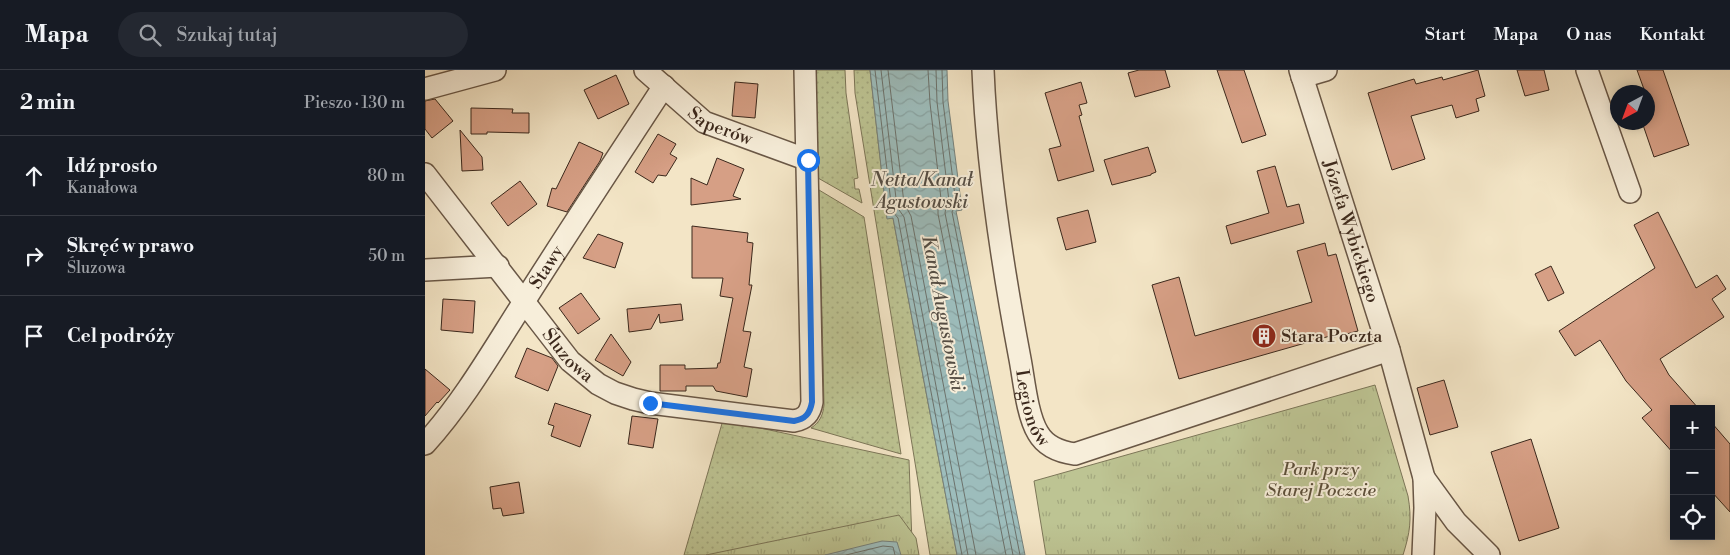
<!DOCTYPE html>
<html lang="pl">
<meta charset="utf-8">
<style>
body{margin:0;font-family:"Libre Bodoni",serif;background:#242831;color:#f1f3f6}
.controls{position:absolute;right:15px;bottom:15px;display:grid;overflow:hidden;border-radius:0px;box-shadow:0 2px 12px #0003}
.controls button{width:45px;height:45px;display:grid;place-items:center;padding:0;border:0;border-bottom:1px solid #363941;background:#171b24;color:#f1f3f6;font:25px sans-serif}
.compass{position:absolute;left:1185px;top:15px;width:45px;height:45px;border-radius:50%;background:#171b24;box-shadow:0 2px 12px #0003;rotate:221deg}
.stop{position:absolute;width:15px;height:15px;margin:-11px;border:4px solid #1a73e8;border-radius:50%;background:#fff}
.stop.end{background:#1a73e8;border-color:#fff;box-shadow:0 1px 5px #0008}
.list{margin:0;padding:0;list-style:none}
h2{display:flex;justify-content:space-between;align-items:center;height:65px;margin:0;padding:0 20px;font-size:21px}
h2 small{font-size:16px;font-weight:400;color:#9ea1a6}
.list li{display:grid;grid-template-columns:32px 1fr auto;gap:15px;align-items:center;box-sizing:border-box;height:80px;padding:0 20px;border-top:1px solid #363941}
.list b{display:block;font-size:19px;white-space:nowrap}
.list p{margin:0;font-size:16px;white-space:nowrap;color:#9ea1a6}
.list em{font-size:16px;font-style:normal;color:#9ea1a6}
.icon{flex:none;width:28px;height:28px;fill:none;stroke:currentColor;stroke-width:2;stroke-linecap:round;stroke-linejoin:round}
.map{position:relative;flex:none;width:1305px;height:485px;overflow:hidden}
header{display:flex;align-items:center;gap:30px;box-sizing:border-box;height:70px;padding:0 25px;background:#171b24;border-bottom:1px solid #363941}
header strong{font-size:24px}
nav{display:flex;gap:28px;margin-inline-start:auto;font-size:18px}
.search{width:350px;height:45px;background:#242831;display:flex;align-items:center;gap:12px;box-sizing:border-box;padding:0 18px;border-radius:28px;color:#9ea1a6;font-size:19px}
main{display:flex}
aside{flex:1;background:#171b24}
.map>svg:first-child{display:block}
.grass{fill:url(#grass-dots);stroke:#7c7658}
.park{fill:url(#park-tufts);stroke:#7c7658}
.water{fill:url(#water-waves);stroke:#76817c}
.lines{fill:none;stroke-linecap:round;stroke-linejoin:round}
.shore{stroke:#6c726c;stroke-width:1}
.building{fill:#d69f85;stroke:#3b281c}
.minor-casing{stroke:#695746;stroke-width:24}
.minor{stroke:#f7eeda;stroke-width:21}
.route{stroke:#1a73e8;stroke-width:6}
.labels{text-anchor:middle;stroke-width:4;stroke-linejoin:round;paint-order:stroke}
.street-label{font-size:18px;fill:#3b281c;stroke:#f7eeda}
.poi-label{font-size:18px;fill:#3b281c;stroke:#f7eeda;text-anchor:start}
.park-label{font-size:18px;font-style:italic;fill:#5c4f3a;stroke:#f7eeda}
.water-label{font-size:19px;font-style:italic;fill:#544d44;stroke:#f7eeda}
</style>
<header>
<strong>Mapa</strong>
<div class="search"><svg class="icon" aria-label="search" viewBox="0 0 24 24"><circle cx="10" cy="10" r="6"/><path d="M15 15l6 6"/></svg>Szukaj tutaj</div>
<nav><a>Start</a><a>Mapa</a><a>O nas</a><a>Kontakt</a></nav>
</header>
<main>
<aside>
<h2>2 min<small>Pieszo · 130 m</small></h2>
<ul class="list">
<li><svg class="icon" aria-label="ahead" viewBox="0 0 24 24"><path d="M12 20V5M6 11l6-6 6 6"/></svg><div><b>Idź prosto</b><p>Kanałowa</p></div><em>80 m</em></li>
<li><svg class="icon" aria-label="right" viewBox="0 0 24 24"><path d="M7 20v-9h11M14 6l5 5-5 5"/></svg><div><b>Skręć w prawo</b><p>Śluzowa</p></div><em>50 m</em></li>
<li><svg class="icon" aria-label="arrive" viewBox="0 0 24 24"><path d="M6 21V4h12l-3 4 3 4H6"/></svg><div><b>Cel podróży</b></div></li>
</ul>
</aside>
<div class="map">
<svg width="1305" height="485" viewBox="0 0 1305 485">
<defs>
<pattern id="grass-dots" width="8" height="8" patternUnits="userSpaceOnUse" patternTransform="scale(1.25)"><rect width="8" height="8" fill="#bdc493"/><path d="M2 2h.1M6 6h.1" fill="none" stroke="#a3a87e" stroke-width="1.8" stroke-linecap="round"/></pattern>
<pattern id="park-tufts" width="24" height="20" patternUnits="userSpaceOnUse" patternTransform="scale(1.25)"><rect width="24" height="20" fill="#bdc493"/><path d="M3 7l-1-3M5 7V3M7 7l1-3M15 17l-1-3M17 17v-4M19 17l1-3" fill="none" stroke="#a3a87e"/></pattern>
<pattern id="water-waves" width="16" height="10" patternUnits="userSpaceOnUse" patternTransform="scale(1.25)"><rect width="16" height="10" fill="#9dbdbc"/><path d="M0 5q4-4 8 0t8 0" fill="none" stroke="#88a2a1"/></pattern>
</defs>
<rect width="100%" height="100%" fill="#f3e5c6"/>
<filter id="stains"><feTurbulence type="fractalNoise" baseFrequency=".004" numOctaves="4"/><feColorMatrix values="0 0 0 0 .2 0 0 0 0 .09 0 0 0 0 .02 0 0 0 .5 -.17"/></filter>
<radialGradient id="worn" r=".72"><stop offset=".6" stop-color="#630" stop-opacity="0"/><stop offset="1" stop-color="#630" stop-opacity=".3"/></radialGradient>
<g class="grass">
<path d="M391 0H420L421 23 433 108 429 109 430 119H434L437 133 393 108Z"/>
<path d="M429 0H445L462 148H468L532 485H505L430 23Z"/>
<path d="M394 120 439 147 476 384 386 358C395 352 398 345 399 335Z"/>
<path d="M298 350 484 390 487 473 373 485H259Z"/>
</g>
<g class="park">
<path d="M950 315 983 426C987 449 985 463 978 485H621L609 411Z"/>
<path d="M474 445 491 468 494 485H281Z"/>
</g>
<g class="water">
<path d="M445 0H522L523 31 537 140 531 141 600 485H532L468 148 462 149Z"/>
<path d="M457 471 472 472 476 485H400Z"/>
</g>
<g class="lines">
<g class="shore">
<path d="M450 0 467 141 473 148 537 485"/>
<path d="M456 0 472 137 479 147 543 485"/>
<path d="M463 0 479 133 486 146 551 485"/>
<path d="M503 0 505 33 516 129 513 137V144L581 485"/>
<path d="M511 0 512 32 524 131 521 137 520 143 588 485"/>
<path d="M517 0 518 32 531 134 527 142 595 485"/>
<path d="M421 485 458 476 468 477 470 485"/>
</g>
</g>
<g class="building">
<path d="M714 0H740L745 17 710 27 703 3Z"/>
<path d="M792 0H819L841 65 817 73Z"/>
<path d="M1053 0 1060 26 1051 29 1054 41 1031 48 1027 35 986 46 1000 89 967 100 943 23 989 9 991 14 1017 7 1018 10Z"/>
<path d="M1092 0H1119L1124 20 1100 26Z"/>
<path d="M1212 0H1238L1264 75 1229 87 1217 52H1222V47L1228 45 1222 30V22H1220Z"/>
<path d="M191 5 204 34 173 49 159 20Z"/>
<path d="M310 12 333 14 330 48 307 46Z"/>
<path d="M656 12 662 33 654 35 657 45 654 46 669 101 633 111 624 79 636 76 620 23Z"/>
<path d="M10 29 28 51 7 68 0 59V31Z"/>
<path d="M46 38 88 39 87 43H104V63L62 62V64H46Z"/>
<path d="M35 60 57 87 58 100 37 101Z"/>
<path d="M233 64 251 74 245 84 252 88 241 106 233 105 228 113 210 102Z"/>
<path d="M154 72 178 83 175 91 142 142 122 136 127 118 131 119Z"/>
<path d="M723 77 731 102 726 104V105L687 115 679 90Z"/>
<path d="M292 88 319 99 308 126 316 129 266 135V108L282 115Z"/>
<path d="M850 96 862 137 874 134 879 153 806 174 801 156 844 143 832 101Z"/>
<path d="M95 111 112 134 83 156 66 133Z"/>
<path d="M663 140 671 172 641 180 632 148Z"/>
<path d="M1233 142 1271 218 1292 205 1301 219 1287 229 1299 247 1235 289 1244 305 1274 339H1249V384L1217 348 1227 340 1201 311 1175 270 1150 286 1134 261 1230 198 1209 155Z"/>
<path d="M267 156 323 163 322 172 328 173 324 215H327L318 261 326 262 319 297 327 299 322 327 291 321 288 316H261V321H235V295H260V299L292 298 293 293H295L308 228 295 226 298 208H267Z"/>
<path d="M173 164 198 173 190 198 158 188Z"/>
<path d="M900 173 903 186 911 184 933 261 906 268 905 266 754 309 727 215 754 207 770 266 887 232 872 181Z"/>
<path d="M1126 196 1139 223 1123 231 1110 204Z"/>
<path d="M156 223 175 249 153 264 134 238Z"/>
<path d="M18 229 50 231 48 263 16 260Z"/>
<path d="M256 234 258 250 235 253 234 244 226 259 204 262 202 239Z"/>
<path d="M186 264 206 292 198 306 170 290Z"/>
<path d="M102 278 127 288 133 296 123 321 90 307Z"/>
<path d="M0 299 25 320 13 333 12 332 0 346Z"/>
<path d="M1019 310 1033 357 1005 365 992 318Z"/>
<path d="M130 333 166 345 155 377 126 366 129 356 123 354Z"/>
<path d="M207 346 233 349 228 378 203 374Z"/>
<path d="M1286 352 1305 374V442L1286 421Z"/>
<path d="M1106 369 1134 458 1094 471 1066 382Z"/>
<path d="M94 412 99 443 78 446 76 438 68 439 65 417Z"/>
</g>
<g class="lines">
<defs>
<g id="minor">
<path id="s1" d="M220 0 279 52 383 90"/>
<path id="s2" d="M558 0C562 97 577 194 595 289 599 310 602 345 613 363 621 377 635 382 650 384L964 280"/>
<path id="s3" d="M875 0 964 280 999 408 1000 438 998 485"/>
<path d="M1162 0 1205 122"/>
<path d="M877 7 901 0"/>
<path d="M0 19 70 0"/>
<path id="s4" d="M0 104 145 291 173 314 190 323 208 329 225 333 369 351C380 349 385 344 387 332L380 0"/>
<path d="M0 200 73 196"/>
<path id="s5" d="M0 374C39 331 68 280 100 230 145 159 192 88 239 16"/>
<path d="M999 408 1031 452 1064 485"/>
</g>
</defs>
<use href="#minor" class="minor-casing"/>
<use href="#minor" class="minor"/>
</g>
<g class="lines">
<path class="route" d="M225 333 369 351C380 349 385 344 387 332L383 90"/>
</g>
<defs>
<symbol id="building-disc" viewBox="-11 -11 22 22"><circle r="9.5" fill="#8f2418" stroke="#f7eeda"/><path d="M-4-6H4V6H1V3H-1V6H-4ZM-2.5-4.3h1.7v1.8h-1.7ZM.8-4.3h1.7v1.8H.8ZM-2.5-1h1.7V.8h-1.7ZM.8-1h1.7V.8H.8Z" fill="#fff"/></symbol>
</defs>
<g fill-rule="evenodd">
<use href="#building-disc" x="825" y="252" width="28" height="28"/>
</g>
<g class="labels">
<g class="street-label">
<text dy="6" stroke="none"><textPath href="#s1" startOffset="95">Saperów</textPath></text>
<text dy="6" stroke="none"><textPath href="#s3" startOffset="169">Józefa Wybickiego</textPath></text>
<text dy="6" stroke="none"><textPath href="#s5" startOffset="215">Stawy</textPath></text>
<text dy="6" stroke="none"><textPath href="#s4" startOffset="231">Śluzowa</textPath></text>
<text dy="6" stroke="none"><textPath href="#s2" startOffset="342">Legionów</textPath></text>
</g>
<g class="poi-label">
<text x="856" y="272">Stara Poczta</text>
</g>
<g class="park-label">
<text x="896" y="405">Park przy<tspan x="896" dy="21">Starej Poczcie</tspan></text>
</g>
<g class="water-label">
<text x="497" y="116">Netta/Kanał<tspan x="497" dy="22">Agustowski</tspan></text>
<text transform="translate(519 243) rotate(79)" y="7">Kanał Augustowski</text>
</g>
</g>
<rect width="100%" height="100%" filter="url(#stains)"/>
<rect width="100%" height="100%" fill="url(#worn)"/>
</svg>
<div class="controls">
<button>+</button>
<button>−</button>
<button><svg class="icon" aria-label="locate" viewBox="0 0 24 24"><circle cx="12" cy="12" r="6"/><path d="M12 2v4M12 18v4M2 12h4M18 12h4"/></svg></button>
</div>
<svg class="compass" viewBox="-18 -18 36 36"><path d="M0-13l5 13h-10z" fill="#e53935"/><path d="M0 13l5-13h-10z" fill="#9ea1a6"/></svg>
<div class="stop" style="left:383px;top:90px"></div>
<div class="stop end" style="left:225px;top:333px"></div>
</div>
</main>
